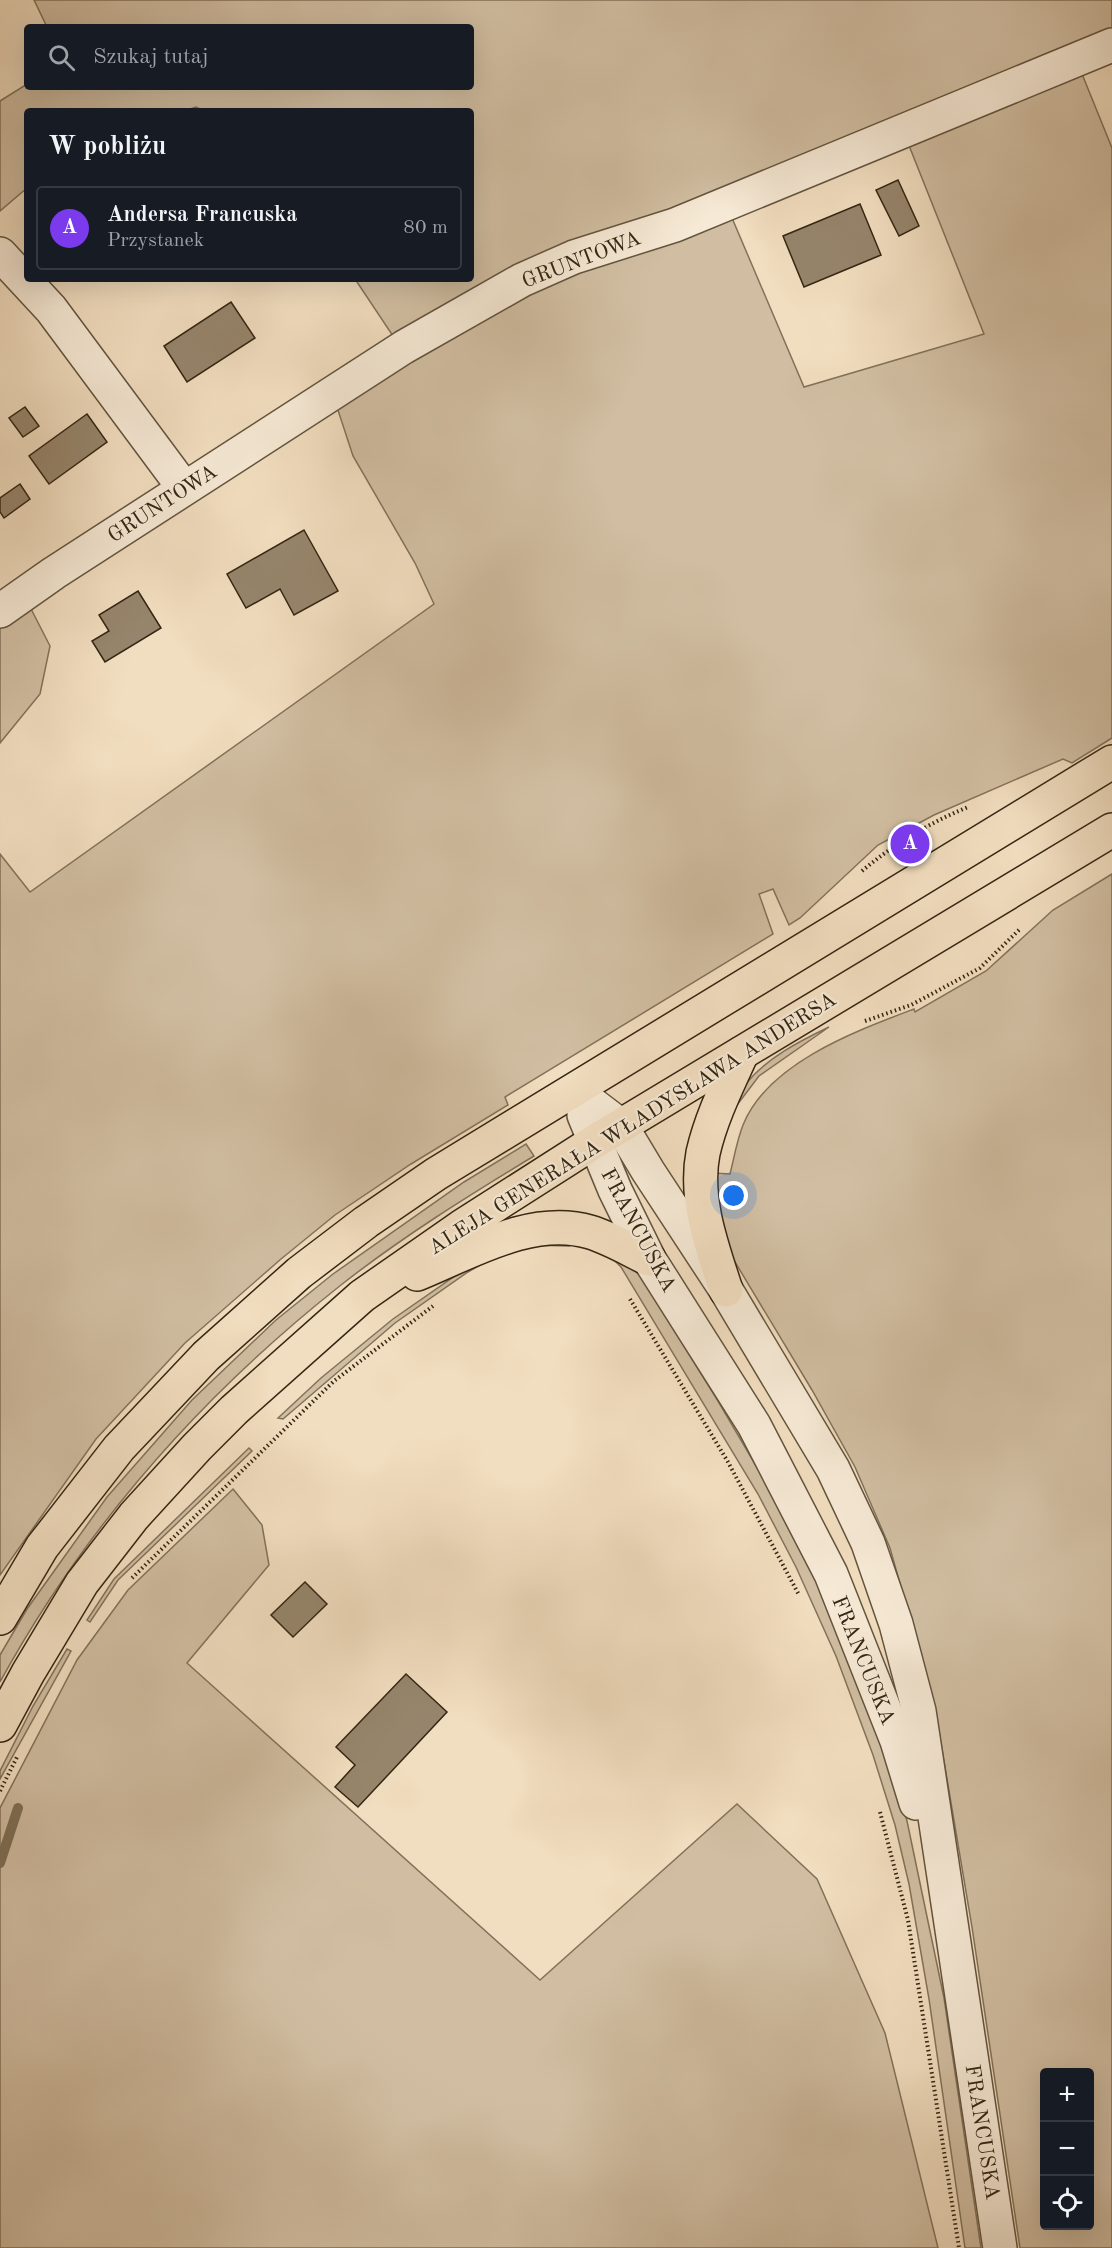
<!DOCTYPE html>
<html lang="pl">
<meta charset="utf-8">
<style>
body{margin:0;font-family:"Old Standard TT",serif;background:#242831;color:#f1f3f6}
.controls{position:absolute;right:18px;bottom:18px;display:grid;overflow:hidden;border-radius:6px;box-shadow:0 6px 24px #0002}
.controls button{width:54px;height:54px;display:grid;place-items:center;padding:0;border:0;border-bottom:2px solid #363941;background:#171b24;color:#f1f3f6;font:30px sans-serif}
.you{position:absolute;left:734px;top:1196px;width:21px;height:21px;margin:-15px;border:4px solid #fff;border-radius:50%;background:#1a73e8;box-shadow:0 0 0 9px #1a73e833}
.badge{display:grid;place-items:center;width:39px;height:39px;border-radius:50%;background:#7c3aed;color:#fff;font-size:20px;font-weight:700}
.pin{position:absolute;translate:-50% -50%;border:3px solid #fff;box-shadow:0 2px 6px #0006}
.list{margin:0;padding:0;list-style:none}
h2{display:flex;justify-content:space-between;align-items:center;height:78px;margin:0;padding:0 24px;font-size:26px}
h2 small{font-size:20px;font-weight:400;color:#9ea1a6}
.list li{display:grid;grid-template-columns:39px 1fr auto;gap:18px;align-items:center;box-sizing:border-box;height:84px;margin:0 12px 12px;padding:0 12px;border:2px solid #363941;border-radius:6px}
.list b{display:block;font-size:22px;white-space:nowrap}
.list p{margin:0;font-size:20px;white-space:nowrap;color:#9ea1a6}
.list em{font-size:20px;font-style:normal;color:#9ea1a6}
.icon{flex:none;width:33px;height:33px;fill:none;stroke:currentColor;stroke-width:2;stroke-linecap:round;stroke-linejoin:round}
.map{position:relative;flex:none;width:1112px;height:2248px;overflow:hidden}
.search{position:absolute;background:#171b24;box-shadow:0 6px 24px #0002;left:24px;top:24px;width:450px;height:66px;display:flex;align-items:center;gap:15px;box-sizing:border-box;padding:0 21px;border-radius:6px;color:#9ea1a6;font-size:22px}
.panel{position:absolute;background:#171b24;box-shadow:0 6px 24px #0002;left:24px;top:108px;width:450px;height:174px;border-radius:6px}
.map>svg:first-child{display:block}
.green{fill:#d1bea2;stroke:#82725a;stroke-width:1.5;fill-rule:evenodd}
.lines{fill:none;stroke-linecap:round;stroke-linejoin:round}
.stream{stroke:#7f6f57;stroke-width:10}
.building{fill:#96856c;stroke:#342613;stroke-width:1.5}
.minor-casing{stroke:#63543e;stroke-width:36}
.major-casing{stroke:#342613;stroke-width:36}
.path{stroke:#342613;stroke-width:4;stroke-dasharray:1.5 3;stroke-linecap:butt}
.minor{stroke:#f6e9d5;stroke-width:33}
.major{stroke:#f1ddbf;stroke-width:33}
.labels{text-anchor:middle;stroke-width:4.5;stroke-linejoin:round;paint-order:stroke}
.street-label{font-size:21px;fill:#342613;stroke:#f6e9d5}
</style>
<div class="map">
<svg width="1112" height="2248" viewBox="0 0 1112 2248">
<rect width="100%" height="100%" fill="#f1ddbf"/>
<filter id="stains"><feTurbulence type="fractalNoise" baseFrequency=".00333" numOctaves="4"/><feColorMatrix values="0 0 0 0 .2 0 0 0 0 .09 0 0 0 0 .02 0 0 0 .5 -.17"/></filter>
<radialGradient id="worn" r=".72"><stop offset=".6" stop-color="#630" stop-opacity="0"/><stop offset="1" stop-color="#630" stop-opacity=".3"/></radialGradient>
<g class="green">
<path d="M34 0H1112V37L397 342 355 279H471V111H204L196 107 184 111H27V188L0 211V101L27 84V87H471V27H47Z"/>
<path d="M1080 69 1112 148V738L1072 763 1063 759 934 815 878 845 800 918 789 925 773 889 759 894 773 934 505 1097 508 1105 411 1164 335 1215 281 1259 185 1343 96 1439 0 1575V854L30 892 434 604 415 563 353 456 335 401 523 287 729 211 804 387 984 334 906 138Z"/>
<path d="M27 601 50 646 40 694 0 743V620Z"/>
<path d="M1112 874V2248H1020L972 1927 935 1708 890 1548 855 1467 812 1390 732 1257 718 1224 713 1173 730 1174C734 1158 737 1140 743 1125 768 1063 856 1031 914 1009L915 1012 986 971 1053 910ZM1044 2072H1090V2226H1044Z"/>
<path d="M829 1027 759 1076 737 1105 724 1132C731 1117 736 1098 745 1085 766 1058 800 1041 829 1027Z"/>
<path d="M526 1144 534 1156C468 1196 402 1237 341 1285 203 1394 85 1527 0 1682V1655L27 1609 107 1497 192 1400 276 1320 333 1274 464 1182Z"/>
<path d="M572 1242 569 1246 528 1245 489 1260 468 1272 395 1323 283 1419 278 1418 321 1378 393 1319 465 1269 508 1246Z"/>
<path d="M606 1252 624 1263 640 1275 718 1401 779 1505 815 1576 884 1749 907 1821 944 1998 981 2248H965L929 1999 909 1884 895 1825 873 1755 836 1656 796 1567 758 1494 621 1267Z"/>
<path d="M249 1448 252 1451 118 1580 90 1622 87 1620 114 1579Z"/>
<path d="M233 1489 262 1525 269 1565 187 1663 540 1980 737 1804 817 1879 885 2033 938 2248H0V1808L77 1660 128 1590Z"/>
<path d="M67 1649 71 1651 0 1779V1771L33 1706Z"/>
</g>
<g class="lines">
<path class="stream" d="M0 1863 18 1808"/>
</g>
<g class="building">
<path d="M898 180 919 226 899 236 876 190Z"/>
<path d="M860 204 881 255 804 287 783 236Z"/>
<path d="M231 302 255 338 187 382 164 346Z"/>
<path d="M25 407 39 426 23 437 9 418Z"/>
<path d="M87 414 107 442 49 484 29 456Z"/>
<path d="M20 484 30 499 4 518 0 512V498Z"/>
<path d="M304 530 338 591 294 615 280 589 246 608 227 574Z"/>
<path d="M138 591 161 628 105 662 92 641 109 631 99 615Z"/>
<path d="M305 1582 327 1604 293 1637 271 1615Z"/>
<path d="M406 1674 447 1712 358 1807 335 1787 355 1765 336 1747Z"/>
</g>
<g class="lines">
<defs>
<g id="minor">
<path d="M0 254 51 309 184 488"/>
<path d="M0 611 54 573 404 347 522 280 574 257 675 225 1112 45"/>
<path d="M575 1091 621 1126 648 1171 726 1290 833 1469 868 1543 896 1624 919 1711 1000 2248"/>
<path d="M584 1115 615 1190 649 1259 754 1425 831 1574 897 1741 916 1803"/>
</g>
<g id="major">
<path d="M417 1274C469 1253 531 1215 590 1232 610 1238 630 1250 649 1259"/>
<path d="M726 1290C712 1247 694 1199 703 1153 711 1118 727 1086 742 1053"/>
<path d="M0 1618 42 1547 119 1448 206 1356 299 1273 366 1222 436 1174 1112 762"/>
<path d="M0 1725 28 1673 82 1583 134 1516 197 1447 234 1410 362 1296 461 1227 594 1142 1112 830"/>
</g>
</defs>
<use href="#minor" class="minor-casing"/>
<use href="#major" class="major-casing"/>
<g class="path">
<path d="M862 871C894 844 929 823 968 807"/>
<path d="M865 1021 911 1005 980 968 1021 928"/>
<path d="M630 1299 728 1462 799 1595"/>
<path d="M132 1578 334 1381 433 1306"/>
<path d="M0 1791 18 1755"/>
<path d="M880 1812 908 1920 959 2248"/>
</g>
<use href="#minor" class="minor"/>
<use href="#major" class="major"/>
</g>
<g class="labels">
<g class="street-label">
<text transform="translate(581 259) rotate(-21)" y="7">GRUNTOWA</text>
<text transform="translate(162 503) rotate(-33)" y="7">GRUNTOWA</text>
<text transform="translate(632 1123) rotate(-32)" y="7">ALEJA GENERAŁA WŁADYSŁAWA ANDERSA</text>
<text transform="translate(639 1230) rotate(62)" y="7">FRANCUSKA</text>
<text transform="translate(864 1660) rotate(68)" y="7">FRANCUSKA</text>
<text transform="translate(983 2132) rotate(81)" y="7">FRANCUSKA</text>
</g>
</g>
<rect width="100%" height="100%" filter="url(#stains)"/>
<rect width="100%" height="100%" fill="url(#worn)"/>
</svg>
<div class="controls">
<button>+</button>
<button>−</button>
<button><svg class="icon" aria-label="locate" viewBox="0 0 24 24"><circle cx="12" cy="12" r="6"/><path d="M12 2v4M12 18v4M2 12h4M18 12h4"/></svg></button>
</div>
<div class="you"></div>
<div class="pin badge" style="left:910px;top:844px">A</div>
<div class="search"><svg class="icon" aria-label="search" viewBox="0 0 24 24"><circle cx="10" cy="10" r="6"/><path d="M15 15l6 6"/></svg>Szukaj tutaj</div>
<section class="panel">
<h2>W pobliżu<small></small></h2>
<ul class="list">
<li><span class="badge">A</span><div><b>Andersa Francuska</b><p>Przystanek</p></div><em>80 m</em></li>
</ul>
</section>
</div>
